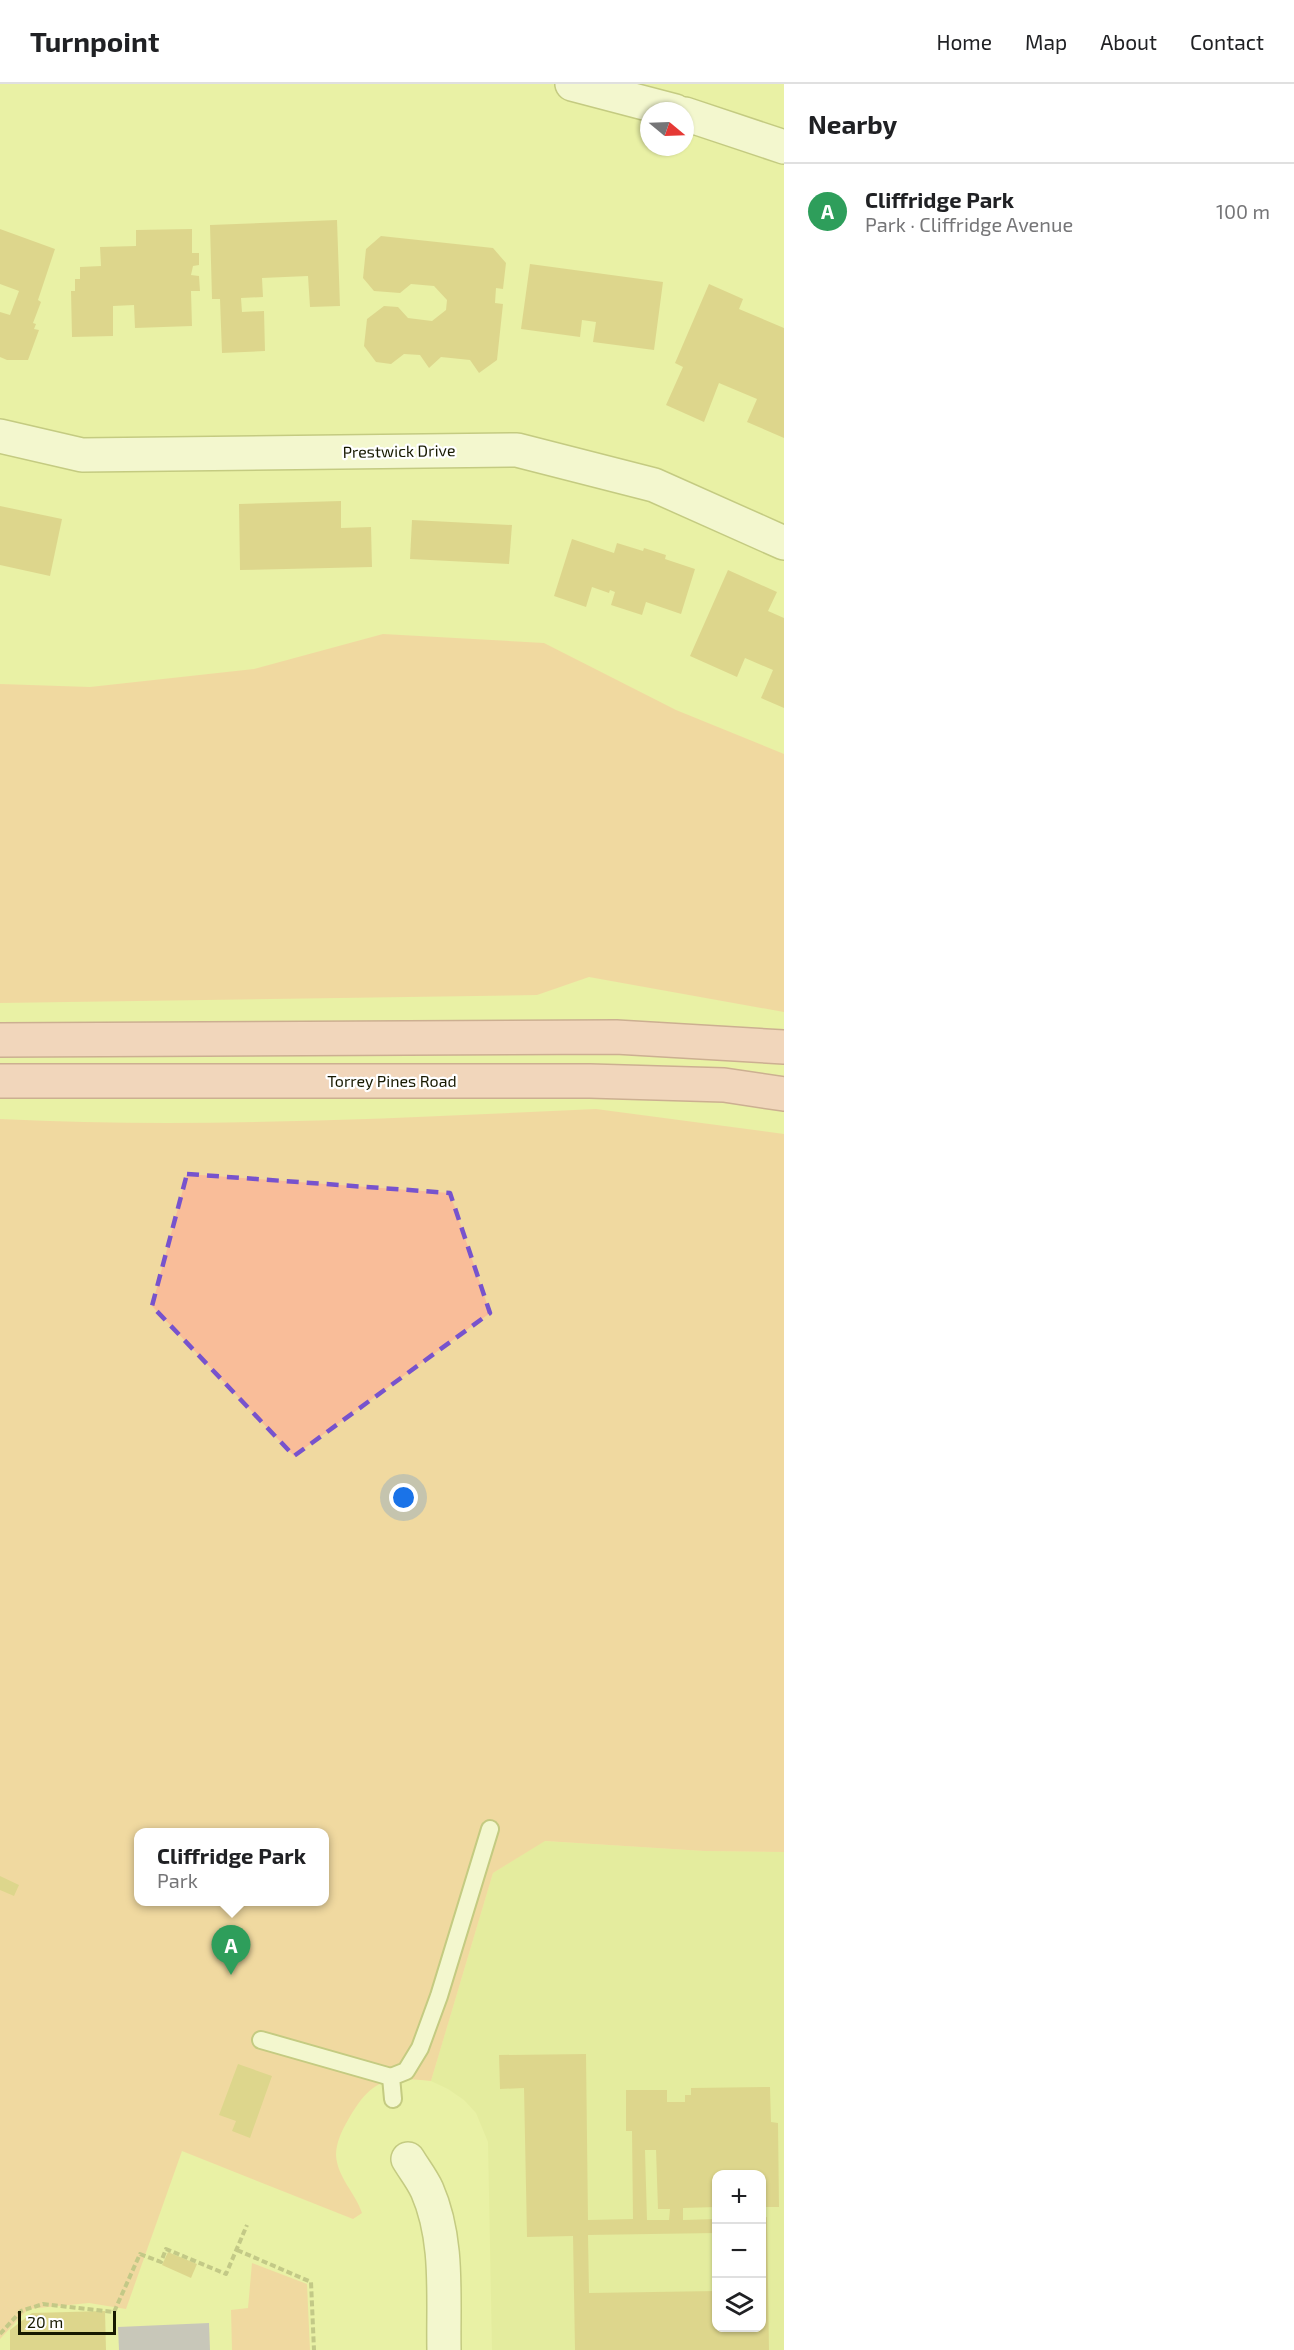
<!DOCTYPE html>
<meta charset="utf-8">
<style>
body{margin:0;font-family:"Exo 2",sans-serif;background:#f6f6f6;color:#202124}
.controls{position:absolute;right:18px;bottom:18px;display:grid;overflow:hidden;border-radius:12px;box-shadow:0 2px 4px #0004}
.controls button{width:54px;height:54px;display:grid;place-items:center;padding:0;border:0;border-bottom:2px solid #e0e0e0;background:#fff;color:#202124;font:30px sans-serif}
.compass{position:absolute;left:640px;top:18px;width:54px;height:54px;border-radius:50%;background:#fff;box-shadow:0 2px 4px #0004;rotate:109deg}
.scale{position:absolute;left:18px;bottom:15px;width:98px;box-sizing:border-box;padding-left:6px;border:3px solid #171900;border-top:0;font-size:16px;line-height:21px;white-space:nowrap;color:#171900;-webkit-text-stroke:4px #fff;paint-order:stroke}
.you{position:absolute;left:404px;top:1414px;width:21px;height:21px;margin:-15px;border:4px solid #fff;border-radius:50%;background:#1a73e8;box-shadow:0 0 0 9px #1a73e833}
.badge{display:grid;place-items:center;width:39px;height:39px;border-radius:50%;background:#d93025;color:#fff;font-size:20px;font-weight:700}
.pin{position:absolute;translate:-50% -50px;filter:drop-shadow(0 2px 3px #0008)}
.pin::after{content:'';position:absolute;top:32px;width:21px;height:18px;background:inherit;clip-path:polygon(0 0,100% 0,50% 100%)}
.popup{position:absolute;left:134px;top:1744px;width:195px;height:78px;box-sizing:border-box;display:grid;place-content:center;border-radius:12px;background:#fff;filter:drop-shadow(0 2px 4px #0005);font-size:20px;white-space:nowrap;color:#757577}
.popup b{font-size:22px;color:#202124}
.popup::after{content:'';position:absolute;left:50%;top:100%;margin-left:-12px;border:12px solid transparent;border-top-color:#fff}
.list{margin:0;padding:0;list-style:none}
h2{display:flex;justify-content:space-between;align-items:center;height:78px;margin:0;padding:0 24px;font-size:26px}
h2 small{font-size:20px;font-weight:400;color:#757577}
.list li{display:grid;grid-template-columns:39px 1fr auto;gap:18px;align-items:center;box-sizing:border-box;height:96px;padding:0 24px;border-top:2px solid #e0e0e0}
.list b{display:block;font-size:22px;white-space:nowrap}
.list p{margin:0;font-size:20px;white-space:nowrap;color:#757577}
.list em{font-size:20px;font-style:normal;color:#757577}
.icon{flex:none;width:33px;height:33px;fill:none;stroke:currentColor;stroke-width:2;stroke-linecap:round;stroke-linejoin:round}
.map{position:relative;flex:none;width:784px;height:2266px;overflow:hidden}
header{display:flex;align-items:center;gap:36px;box-sizing:border-box;height:84px;padding:0 30px;background:#fff;border-bottom:2px solid #e0e0e0}
header strong{font-size:28px}
nav{display:flex;gap:33px;margin-inline-start:auto;font-size:21px}
main{display:flex}
aside{flex:1;background:#fff}
.map>svg:first-child{display:block}
.built{fill:#dee794;fill-rule:evenodd}
.green{fill:#f9bd99;fill-rule:evenodd}
.water{fill:#a195d1}
.building{fill:#ceb76e;fill-rule:evenodd}
.lines{fill:none;stroke-linecap:round;stroke-linejoin:round}
.service-casing{stroke:#979d55;stroke-width:20}
.minor-casing{stroke:#979d55;stroke-width:36}
.tertiary-casing{stroke:#979d55;stroke-width:36}
.primary-casing{stroke:#a86078;stroke-width:36}
.path{stroke:#949a62;stroke-width:4;stroke-dasharray:6 3;stroke-linecap:butt}
.service{stroke:#fff;stroke-width:16}
.minor{stroke:#fff;stroke-width:33}
.tertiary{stroke:#fff;stroke-width:33}
.primary{stroke:#fab7d5;stroke-width:33}
.marked{fill:none;stroke:#7753cd;stroke-width:4.5;stroke-dasharray:12 8;stroke-linejoin:round}
.labels{text-anchor:middle;stroke-width:4.5;stroke-linejoin:round;paint-order:stroke}
.street-label{font-size:16px;fill:#171900;stroke:#fff}
</style>
<header>
<strong>Turnpoint</strong>
<nav><a>Home</a><a>Map</a><a>About</a><a>Contact</a></nav>
</header>
<main>
<div class="map">
<svg width="784" height="2266" viewBox="0 0 784 2266">
<rect width="100%" height="100%" fill="#e9f1a5"/>
<path class="built" d="M544 1757 704 1767 784 1768V2266H492L488 2058 476 2029 464 2016 448 2005 431 1997 493 1789ZM716 2090H762V2244H716Z"/>
<g class="green">
<path d="M383 550 544 559 676 626 784 670V928L589 893 537 911 0 919V600L90 603 254 585Z"/>
<path d="M596 1025 784 1050V1768L704 1767 545 1757 493 1789 431 1997C385 1992 371 1996 348 2036 342 2046 336 2059 336 2071 337 2093 356 2110 362 2129L353 2135 182 2067 126 2225 89 2219 28 2225 0 2255V1035C198 1045 398 1034 596 1025ZM138 1748H324V1818H138Z"/>
<path d="M252 2179 307 2200 310 2266H232L231 2226 248 2224Z"/>
</g>
<path class="water" d="M209 2239 210 2266H119L118 2243Z"/>
<g class="building">
<path d="M337 136 340 222 310 223 308 192 262 194 263 213 241 214 242 228 264 227 265 267 222 269 220 215H212L210 141Z"/>
<path d="M0 145 55 165 38 216 41 218 33 239 36 240 34 245 39 246 28 276H7L0 273V228L10 231 19 207 0 200Z"/>
<path d="M192 145V169H199V181L193 182 191 191 199 192 200 207H191L192 242 135 244 134 221 113 222V252L72 253 71 207H75V195H80V183L101 182 100 163 136 162V146Z"/>
<path d="M381 152 493 164 506 179 503 205 496 204 495 219 503 220 497 276 479 289 470 276 441 273 429 284 420 271 404 270 391 280 376 278 364 262 367 235 384 222 398 223 408 234 432 237 446 226 447 216 434 202 411 200 400 209 374 207 363 194 366 165Z"/>
<path d="M530 180 663 198 654 266 593 258 596 238 582 236 580 253 521 245Z"/>
<path d="M709 200 743 215 739 225 784 244V354L747 338 757 315 719 299 704 338 666 321 683 283 675 279Z"/>
<path d="M341 417V444L371 443 372 483 240 486 239 420Z"/>
<path d="M0 422 62 435 50 492 0 481Z"/>
<path d="M412 436 512 441 509 480 410 475Z"/>
<path d="M572 455 614 469 617 459 643 467 644 464 666 471 665 475 695 485 681 530 646 518 642 531 611 521 615 508 610 506 609 509 592 503 586 523 554 512Z"/>
<path d="M728 486 777 508 768 527 784 534V624L761 614 773 586 745 574 737 593 690 572Z"/>
<path d="M0 1792 19 1801 14 1812 0 1806Z"/>
<path d="M586 1970 588 2136 633 2135 632 2047H626V2006H667V2018H685V2011H691V2004L770 2003 771 2038 778 2039 779 2123H762V2090H716V2123L683 2124V2136L716 2135V2149L588 2151 589 2209 716 2207V2244H762V2134L767 2133 769 2266H575L573 2152 527 2153 524 2004 500 2005 499 1971ZM645 2066H656L658 2125H670L669 2136H647Z"/>
<path d="M238 1980 272 1992 250 2054 232 2047 236 2037 219 2031Z"/>
<path d="M168 2168 197 2180 191 2194 162 2181Z"/>
<path d="M105 2227 106 2266H10V2246L32 2229Z"/>
</g>
<g class="lines">
<defs>
<g id="service">
<path d="M261 1956 391 1993"/>
<path d="M393 2015 391 1993 406 1987 420 1964 439 1912 490 1745"/>
</g>
<g id="minor">
<path d="M572 0 675 27"/>
<path d="M685 30 784 63"/>
</g>
<g id="tertiary">
<path d="M0 352 82 371 517 366 654 401 784 459"/>
<path d="M408 2075C414 2085 422 2095 427 2106 449 2156 443 2213 444 2266"/>
</g>
<g id="primary">
<path d="M0 956 616 953 784 963"/>
<path d="M0 997H590L724 1001 784 1010"/>
</g>
</defs>
<use href="#service" class="service-casing"/>
<use href="#minor" class="minor-casing"/>
<use href="#tertiary" class="tertiary-casing"/>
<use href="#primary" class="primary-casing"/>
<g class="path">
<path d="M237 2166 311 2198 314 2266"/>
<path d="M0 2250 21 2227 43 2220 114 2228 140 2170 161 2178 166 2165 226 2190 247 2141"/>
</g>
<use href="#service" class="service"/>
<use href="#minor" class="minor"/>
<use href="#tertiary" class="tertiary"/>
<use href="#primary" class="primary"/>
</g>
<path d="M0 0H784V2266H0ZM187 1090 450 1109 490 1229 294 1372 152 1222Z" fill="#e9f1a5" fill-opacity=".55" fill-rule="evenodd"/>
<path class="marked" d="M187 1090 450 1109 490 1229 294 1372 152 1222Z"/>
<g class="labels">
<g class="street-label">
<text transform="translate(399 367) rotate(-1)" y="6">Prestwick Drive</text>
<text x="392" y="1003">Torrey Pines Road</text>
</g>
</g>
</svg>
<div class="controls">
<button>+</button>
<button>−</button>
<button><svg class="icon" aria-label="layers" viewBox="0 0 24 24"><path d="M12 4l9 5-9 5-9-5zM3 14l9 5 9-5"/></svg></button>
</div>
<svg class="compass" viewBox="-18 -18 36 36"><path d="M0-13l5 13h-10z" fill="#e53935"/><path d="M0 13l5-13h-10z" fill="#757577"/></svg>
<div class="scale">20 m</div>
<div class="you"></div>
<div class="pin badge" style="left:231px;top:1891px;background:#2e9e5b">A</div>
<div class="popup"><b>Cliffridge Park</b>Park</div>
</div>
<aside>
<h2>Nearby<small></small></h2>
<ul class="list">
<li><span class="badge" style="background:#2e9e5b">A</span><div><b>Cliffridge Park</b><p>Park · Cliffridge Avenue</p></div><em>100 m</em></li>
</ul>
</aside>
</main>
